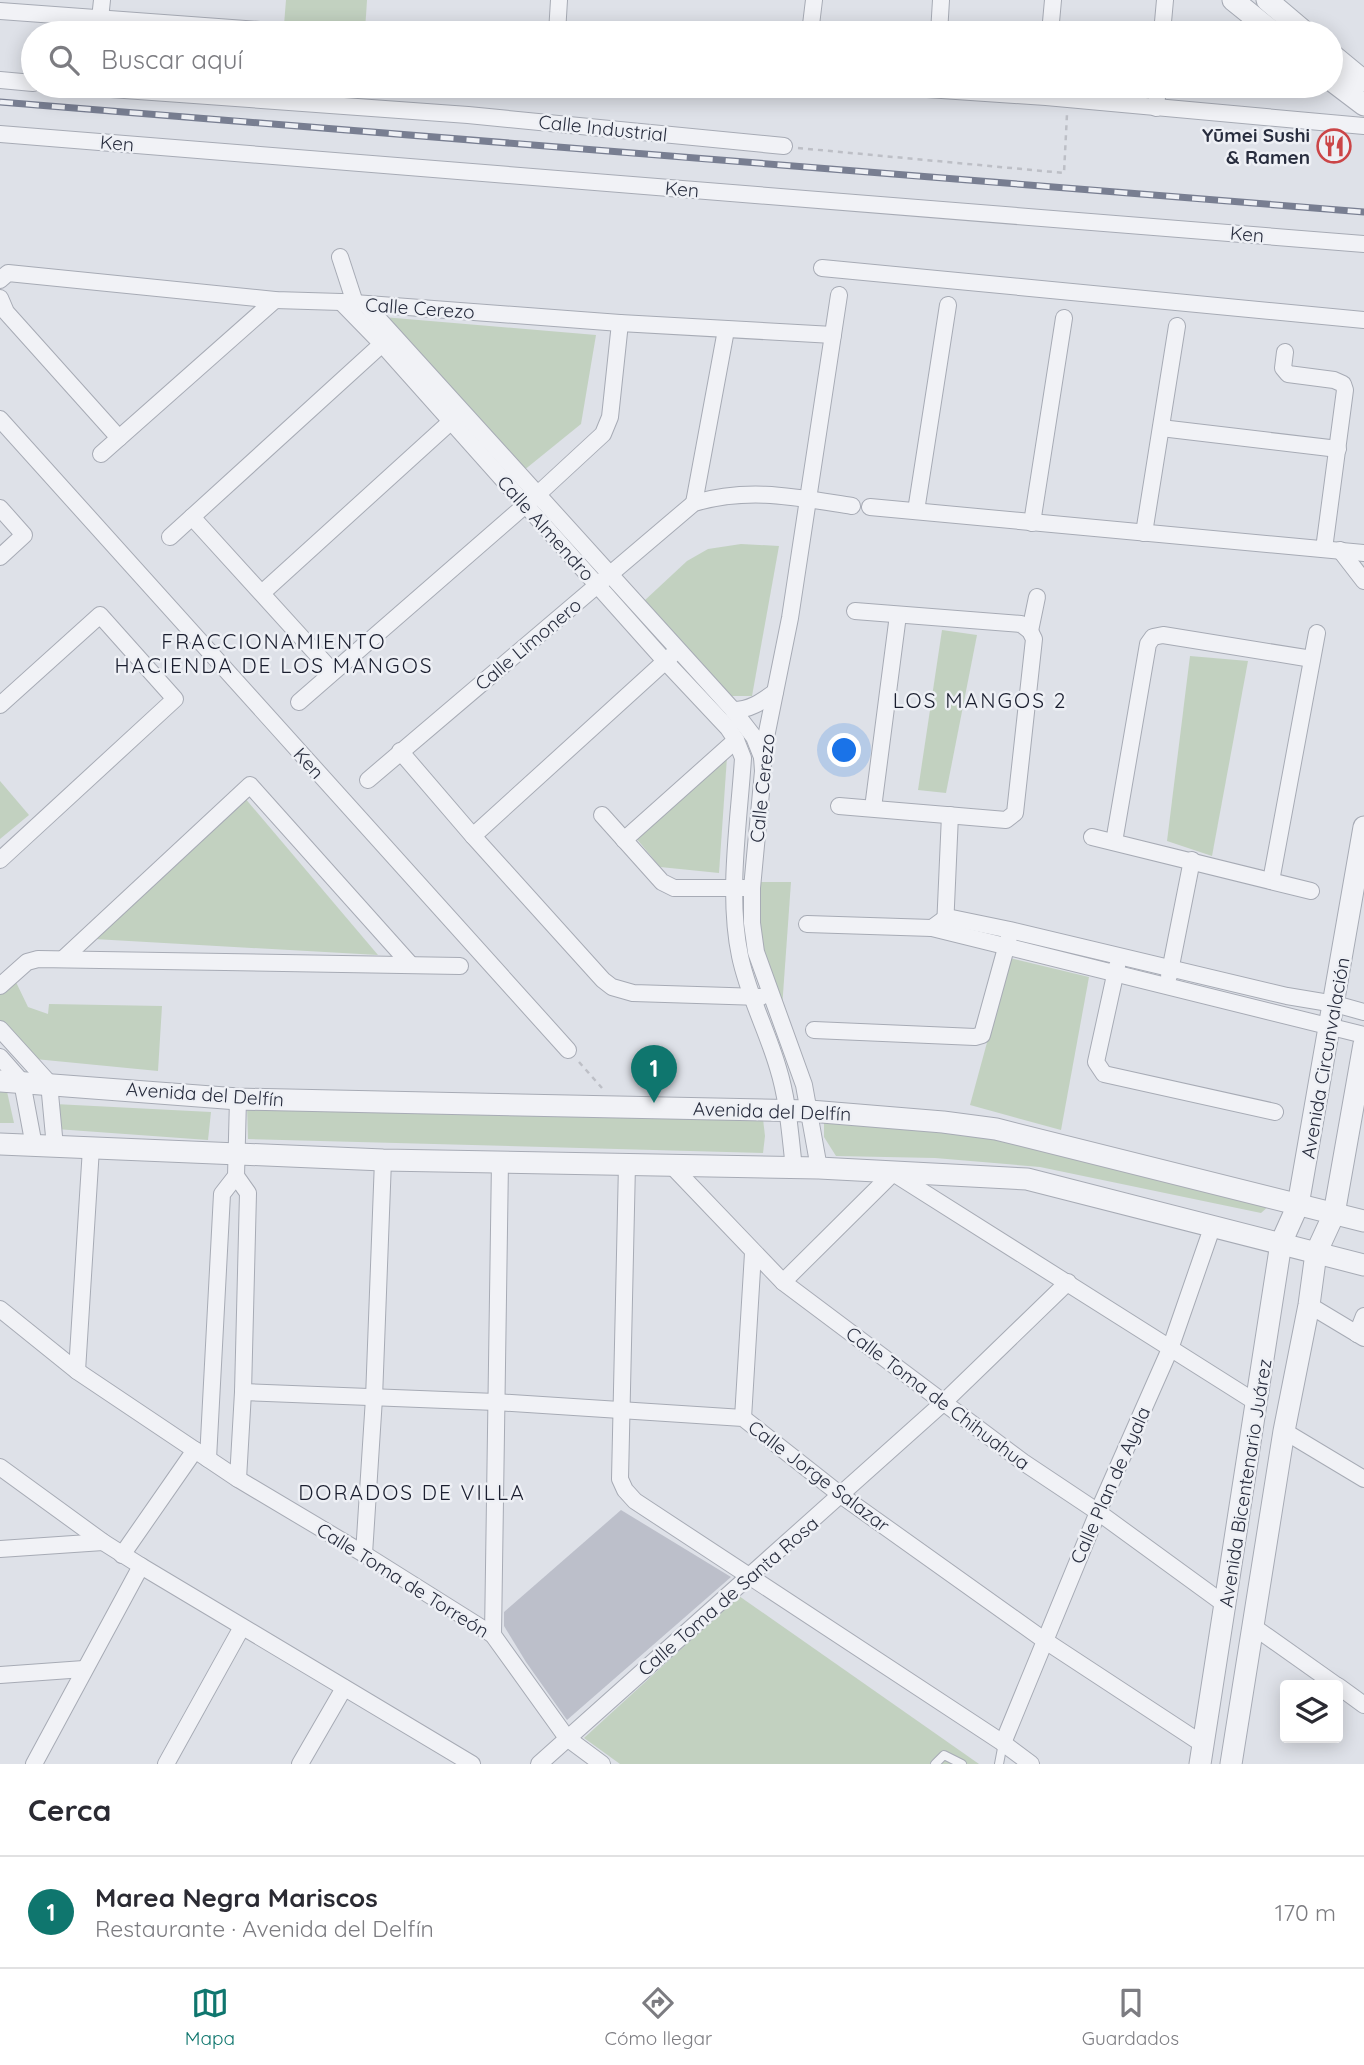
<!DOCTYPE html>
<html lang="es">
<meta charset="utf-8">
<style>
body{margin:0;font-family:Quicksand,sans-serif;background:#f7f7f7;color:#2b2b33}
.controls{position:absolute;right:21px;bottom:21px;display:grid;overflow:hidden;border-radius:7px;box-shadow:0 4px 18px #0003}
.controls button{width:63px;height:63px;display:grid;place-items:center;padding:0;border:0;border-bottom:2px solid #e1e1e2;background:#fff;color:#2b2b33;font:35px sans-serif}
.you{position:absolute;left:845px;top:751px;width:24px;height:24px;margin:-18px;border:5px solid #fff;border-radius:50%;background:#1a73e8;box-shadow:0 0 0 10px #1a73e833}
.badge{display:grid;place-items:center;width:46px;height:46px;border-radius:50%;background:#0f766e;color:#fff;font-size:23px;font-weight:700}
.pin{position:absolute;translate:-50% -58px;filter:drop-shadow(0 2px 4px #0008)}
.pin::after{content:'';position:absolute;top:37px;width:24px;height:21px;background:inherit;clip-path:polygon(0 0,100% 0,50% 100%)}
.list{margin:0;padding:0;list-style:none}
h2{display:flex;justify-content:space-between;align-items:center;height:91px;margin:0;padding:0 28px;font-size:30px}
h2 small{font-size:23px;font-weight:400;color:#7c7c81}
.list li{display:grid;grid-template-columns:46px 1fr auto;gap:21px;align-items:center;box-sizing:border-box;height:112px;padding:0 28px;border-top:2px solid #e1e1e2}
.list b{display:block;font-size:26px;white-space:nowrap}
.list p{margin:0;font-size:23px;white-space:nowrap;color:#7c7c81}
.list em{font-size:23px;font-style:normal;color:#7c7c81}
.icon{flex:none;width:38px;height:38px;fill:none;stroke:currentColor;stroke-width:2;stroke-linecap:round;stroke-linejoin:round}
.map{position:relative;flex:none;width:1364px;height:1764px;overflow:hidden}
.search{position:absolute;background:#fff;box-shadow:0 4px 18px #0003;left:21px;right:21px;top:21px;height:77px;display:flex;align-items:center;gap:18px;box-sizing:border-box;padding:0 24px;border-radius:38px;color:#7c7c81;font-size:26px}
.sheet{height:203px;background:#fff}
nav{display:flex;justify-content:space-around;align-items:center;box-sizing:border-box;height:98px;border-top:2px solid #e1e1e2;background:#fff;font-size:19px;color:#7c7c81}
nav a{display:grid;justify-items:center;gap:4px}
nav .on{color:#0f766e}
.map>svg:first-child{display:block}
.green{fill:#c2d1c0}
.building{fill:#bcbfca}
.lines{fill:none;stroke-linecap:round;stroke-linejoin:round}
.service-casing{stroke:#a7abb5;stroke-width:10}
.minor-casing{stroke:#a7abb5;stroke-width:18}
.tertiary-casing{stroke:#a7abb5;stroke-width:23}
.path{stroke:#bdbfc6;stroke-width:2.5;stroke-dasharray:5 5;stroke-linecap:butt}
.service{stroke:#f1f2f6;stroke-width:8}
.minor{stroke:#f1f2f6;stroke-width:16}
.tertiary{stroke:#f1f2f6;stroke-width:21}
.rail-casing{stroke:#787e91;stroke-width:7}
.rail{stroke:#eef0f5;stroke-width:4.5;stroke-dasharray:13;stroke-linecap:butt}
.labels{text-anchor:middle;stroke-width:5;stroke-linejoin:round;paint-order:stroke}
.street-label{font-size:19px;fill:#282d3e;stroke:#eef0f5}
.poi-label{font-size:19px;font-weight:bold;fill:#282d3e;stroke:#eef0f5;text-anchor:end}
.neighbourhood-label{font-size:21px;letter-spacing:2px;fill:#1a1e2f;stroke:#eef0f5}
</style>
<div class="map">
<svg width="1364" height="1764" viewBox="0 0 1364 1764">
<rect width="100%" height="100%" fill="#dee1e8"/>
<g class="green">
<path d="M286 0H367L365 31 284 25Z"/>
<path d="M383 317 596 335 581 424 523 471Z"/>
<path d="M741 544 779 546 752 696H727L644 601 687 561 708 549Z"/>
<path d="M942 630 977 635 946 793 918 790Z"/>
<path d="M1190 656 1248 661 1212 856 1167 841Z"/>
<path d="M727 757 719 873 660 867 636 838Z"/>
<path d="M0 781 29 815 0 839Z"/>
<path d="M244 797 378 955 94 939Z"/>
<path d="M756 882H791L782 1008 754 927Z"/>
<path d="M1010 958 1089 977 1061 1130 970 1105Z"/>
<path d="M14 978 28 1007 48 1014 49 1004 162 1006 158 1071 35 1059 0 1025V992Z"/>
<path d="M0 1087H6L14 1123H0Z"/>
<path d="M55 1104 211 1112 208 1140 56 1129Z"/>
<path d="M247 1105 763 1119 765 1136 763 1153 248 1139Z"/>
<path d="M824 1120 992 1138 1270 1205 1261 1213 1040 1167 935 1158 836 1156 824 1137Z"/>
<path d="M739 1596 979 1764H620L584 1738Z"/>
</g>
<path class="building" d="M621 1510 731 1577 567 1720 526 1662 504 1626V1612Z"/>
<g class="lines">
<defs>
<g id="service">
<path d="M935 1764 944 1755 962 1764"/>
<path d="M999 1764 1003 1743"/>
</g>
<g id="minor">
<path d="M0 11 301 33"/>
<path d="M100 19 102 0"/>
<path d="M557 33 559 0"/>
<path d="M810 33 814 0"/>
<path d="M939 33 941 0"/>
<path d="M1050 33 1053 0"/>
<path d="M1162 33 1165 0"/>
<path d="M0 80 33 83"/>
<path d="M69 86 468 115 784 146"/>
<path d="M883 86 1046 97 1364 126"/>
<path d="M1156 108 1158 86"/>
<path d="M0 134 1364 244"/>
<path d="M340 257 355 303"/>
<path d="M822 268 1364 320"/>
<path d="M0 280 8 273 275 300 341 302 620 323 833 335"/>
<path d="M0 298 6 312 119 438"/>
<path d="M341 302 382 344 665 661 728 728 736 740 743 758C739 822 727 894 740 956 748 995 767 1030 778 1068 788 1100 790 1134 794 1168"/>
<path d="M365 304 733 710 754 737 762 757"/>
<path d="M1285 352 1283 368 1288 374 1334 380 1343 384 1345 390 1324 549"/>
<path d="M0 419 568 1050"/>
<path d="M1161 428 1338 449"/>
<path d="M101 454 275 300"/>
<path d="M694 503 726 330"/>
<path d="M870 507 1364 553"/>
<path d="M0 508 24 535 0 557"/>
<path d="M916 511 948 305"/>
<path d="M192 517 332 671"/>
<path d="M1032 523 1064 318"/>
<path d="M1144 533 1177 326"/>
<path d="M170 537 382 344 392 341"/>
<path d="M1340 550 1364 581"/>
<path d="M262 593 457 416"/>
<path d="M1030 631 1037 597"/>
<path d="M299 702 538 494 603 434 610 417 620 323"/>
<path d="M0 705 100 615 175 699 0 860"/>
<path d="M733 710C750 710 761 702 775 692"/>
<path d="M400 751 473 836 603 980 612 987 633 993 761 997"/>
<path d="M368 780 694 503C750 487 795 497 852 506"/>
<path d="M839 806 1006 820 1015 813 1034 639 1030 631 1021 624 855 611"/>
<path d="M873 808 898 615"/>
<path d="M602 815 662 882 674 888H746"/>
<path d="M473 836 671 656"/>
<path d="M1092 837 1311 891"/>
<path d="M624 840 736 740"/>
<path d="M1114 842 1148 644 1153 637 1163 635 1312 659"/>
<path d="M1271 881 1317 633"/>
<path d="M807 924 932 928 1364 1035"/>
<path d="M932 928 947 917 1010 930 1287 996 1335 1004 1364 1012"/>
<path d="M945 928 950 815"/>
<path d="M64 958 250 785 411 965"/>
<path d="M1117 966 1096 1062 1104 1074 1275 1112"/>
<path d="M1169 976 1192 860"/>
<path d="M0 986 27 962 38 959 460 966"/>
<path d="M0 1029 49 1083 55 1147"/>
<path d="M814 1030 975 1037 982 1035 1009 937"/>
<path d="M0 1057 22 1082 34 1146"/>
<path d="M627 1164 620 1479 625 1490 635 1501 1003 1743 1031 1764"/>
<path d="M671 1165 783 1282 1023 1462 1098 1512 1227 1606"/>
<path d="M819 1168 804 1085 756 952 752 923V888L763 771 762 757 790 618 839 295"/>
<path d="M236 1176 248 1193 243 1392 238 1479"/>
<path d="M783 1282 893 1173 1257 1403"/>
<path d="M1309 1305 1364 1338"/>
<path d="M0 1309 77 1371 238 1479 364 1554 493 1635 567 1738 602 1764"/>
<path d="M1357 1334 1364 1316"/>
<path d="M77 1371 91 1148"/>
<path d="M243 1392 496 1402 743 1418 842 1496 1044 1640 1204 1745"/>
<path d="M743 1418 753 1253"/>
<path d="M1284 1431 1364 1479"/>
<path d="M208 1459 222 1194 236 1176 238 1099"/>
<path d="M0 1467 103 1542 141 1566 472 1764"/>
<path d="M0 1549 103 1542"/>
<path d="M364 1554 374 1398 383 1160"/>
<path d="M122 1555 195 1450"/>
<path d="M1254 1627 1336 1685"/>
<path d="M493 1635 500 1161"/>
<path d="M0 1675 84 1669"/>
<path d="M1338 1686 1364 1705"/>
<path d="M1003 1743 1098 1512 1170 1349 1213 1225"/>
<path d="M34 1764 141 1566"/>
<path d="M166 1764 242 1627"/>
<path d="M300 1764 344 1688"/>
<path d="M539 1764 944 1402 1068 1282"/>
</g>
<g id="tertiary">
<path d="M1233 0 1274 33"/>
<path d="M1267 0 1306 33"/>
<path d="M1331 54 1364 81"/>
<path d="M1331 80 1364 105"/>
<path d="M0 1081 238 1099 810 1111 943 1122 996 1129 1364 1221"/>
<path d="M0 1144 383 1160 819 1168 1027 1179 1364 1265"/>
<path d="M1200 1764 1281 1243 1298 1205 1364 827"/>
<path d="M1231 1764 1284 1431 1309 1305 1316 1253 1334 1214 1364 1044"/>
</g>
</defs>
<use href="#service" class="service-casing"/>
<use href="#minor" class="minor-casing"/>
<use href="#tertiary" class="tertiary-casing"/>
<g class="path">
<path d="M798 148 1064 173 1067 114"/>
<path d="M579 1062 602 1088"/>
</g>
<use href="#service" class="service"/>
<use href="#minor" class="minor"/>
<use href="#tertiary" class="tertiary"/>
<defs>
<path id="rail" d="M0 102 1364 212"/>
</defs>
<use href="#rail" class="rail-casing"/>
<use href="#rail" class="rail"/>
</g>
<defs>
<symbol id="restaurant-ring" viewBox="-11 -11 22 22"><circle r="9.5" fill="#eef0f5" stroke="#cb4547" stroke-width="1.5"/><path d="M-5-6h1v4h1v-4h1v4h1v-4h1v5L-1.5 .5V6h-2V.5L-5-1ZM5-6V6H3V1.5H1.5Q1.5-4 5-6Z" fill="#cb4547"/></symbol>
</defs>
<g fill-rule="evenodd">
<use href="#restaurant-ring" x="1315" y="127" width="38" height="38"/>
</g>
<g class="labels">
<g class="street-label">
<text transform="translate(603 128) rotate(6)" y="7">Calle Industrial</text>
<text transform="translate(117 143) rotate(5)" y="7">Ken</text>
<text transform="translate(682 189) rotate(5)" y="7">Ken</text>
<text transform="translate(1247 234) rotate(5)" y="7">Ken</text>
<text transform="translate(420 308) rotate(4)" y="7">Calle Cerezo</text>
<text transform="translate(546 528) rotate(48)" y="7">Calle Almendro</text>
<text transform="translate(528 644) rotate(-40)" y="7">Calle Limonero</text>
<text transform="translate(309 763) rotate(48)" y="7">Ken</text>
<text transform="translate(762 788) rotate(-84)" y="7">Calle Cerezo</text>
<text transform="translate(1325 1058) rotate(-80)" y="7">Avenida Circunvalación</text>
<text transform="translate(205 1094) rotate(4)" y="7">Avenida del Delfín</text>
<text transform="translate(772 1111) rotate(2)" y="7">Avenida del Delfín</text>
<text transform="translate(938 1398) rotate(37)" y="7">Calle Toma de Chihuahua</text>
<text transform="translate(819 1476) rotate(37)" y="7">Calle Jorge Salazar</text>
<text transform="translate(1245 1483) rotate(-81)" y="7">Avenida Bicentenario Juárez</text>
<text transform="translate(1110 1485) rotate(-66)" y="7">Calle Plan de Ayala</text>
<text transform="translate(403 1580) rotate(32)" y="7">Calle Toma de Torreón</text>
<text transform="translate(728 1596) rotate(-41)" y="7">Calle Toma de Santa Rosa</text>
</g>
<g class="poi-label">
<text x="1310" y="142">Yūmei Sushi<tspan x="1310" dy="22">&amp; Ramen</tspan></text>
</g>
<g class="neighbourhood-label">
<text x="274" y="649">FRACCIONAMIENTO<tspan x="274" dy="24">HACIENDA DE LOS MANGOS</tspan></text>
<text x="980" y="708">LOS MANGOS 2</text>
<text x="412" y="1500">DORADOS DE VILLA</text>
</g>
</g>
</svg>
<div class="controls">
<button><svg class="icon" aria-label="layers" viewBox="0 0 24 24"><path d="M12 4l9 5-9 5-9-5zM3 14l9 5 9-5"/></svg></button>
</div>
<div class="you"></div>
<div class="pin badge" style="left:654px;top:1103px">1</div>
<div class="search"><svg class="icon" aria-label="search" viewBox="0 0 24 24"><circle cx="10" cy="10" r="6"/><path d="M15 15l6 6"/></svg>Buscar aquí</div>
</div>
<section class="sheet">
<h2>Cerca<small></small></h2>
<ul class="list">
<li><span class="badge">1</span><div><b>Marea Negra Mariscos</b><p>Restaurante · Avenida del Delfín</p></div><em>170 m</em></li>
</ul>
</section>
<nav>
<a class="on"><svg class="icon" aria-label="map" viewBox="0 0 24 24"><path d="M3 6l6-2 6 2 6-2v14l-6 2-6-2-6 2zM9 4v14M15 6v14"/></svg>Mapa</a>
<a><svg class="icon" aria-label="directions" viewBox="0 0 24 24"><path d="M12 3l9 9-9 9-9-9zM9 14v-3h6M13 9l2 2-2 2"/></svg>Cómo llegar</a>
<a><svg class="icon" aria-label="saved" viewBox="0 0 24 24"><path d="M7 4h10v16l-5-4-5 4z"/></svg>Guardados</a>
</nav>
